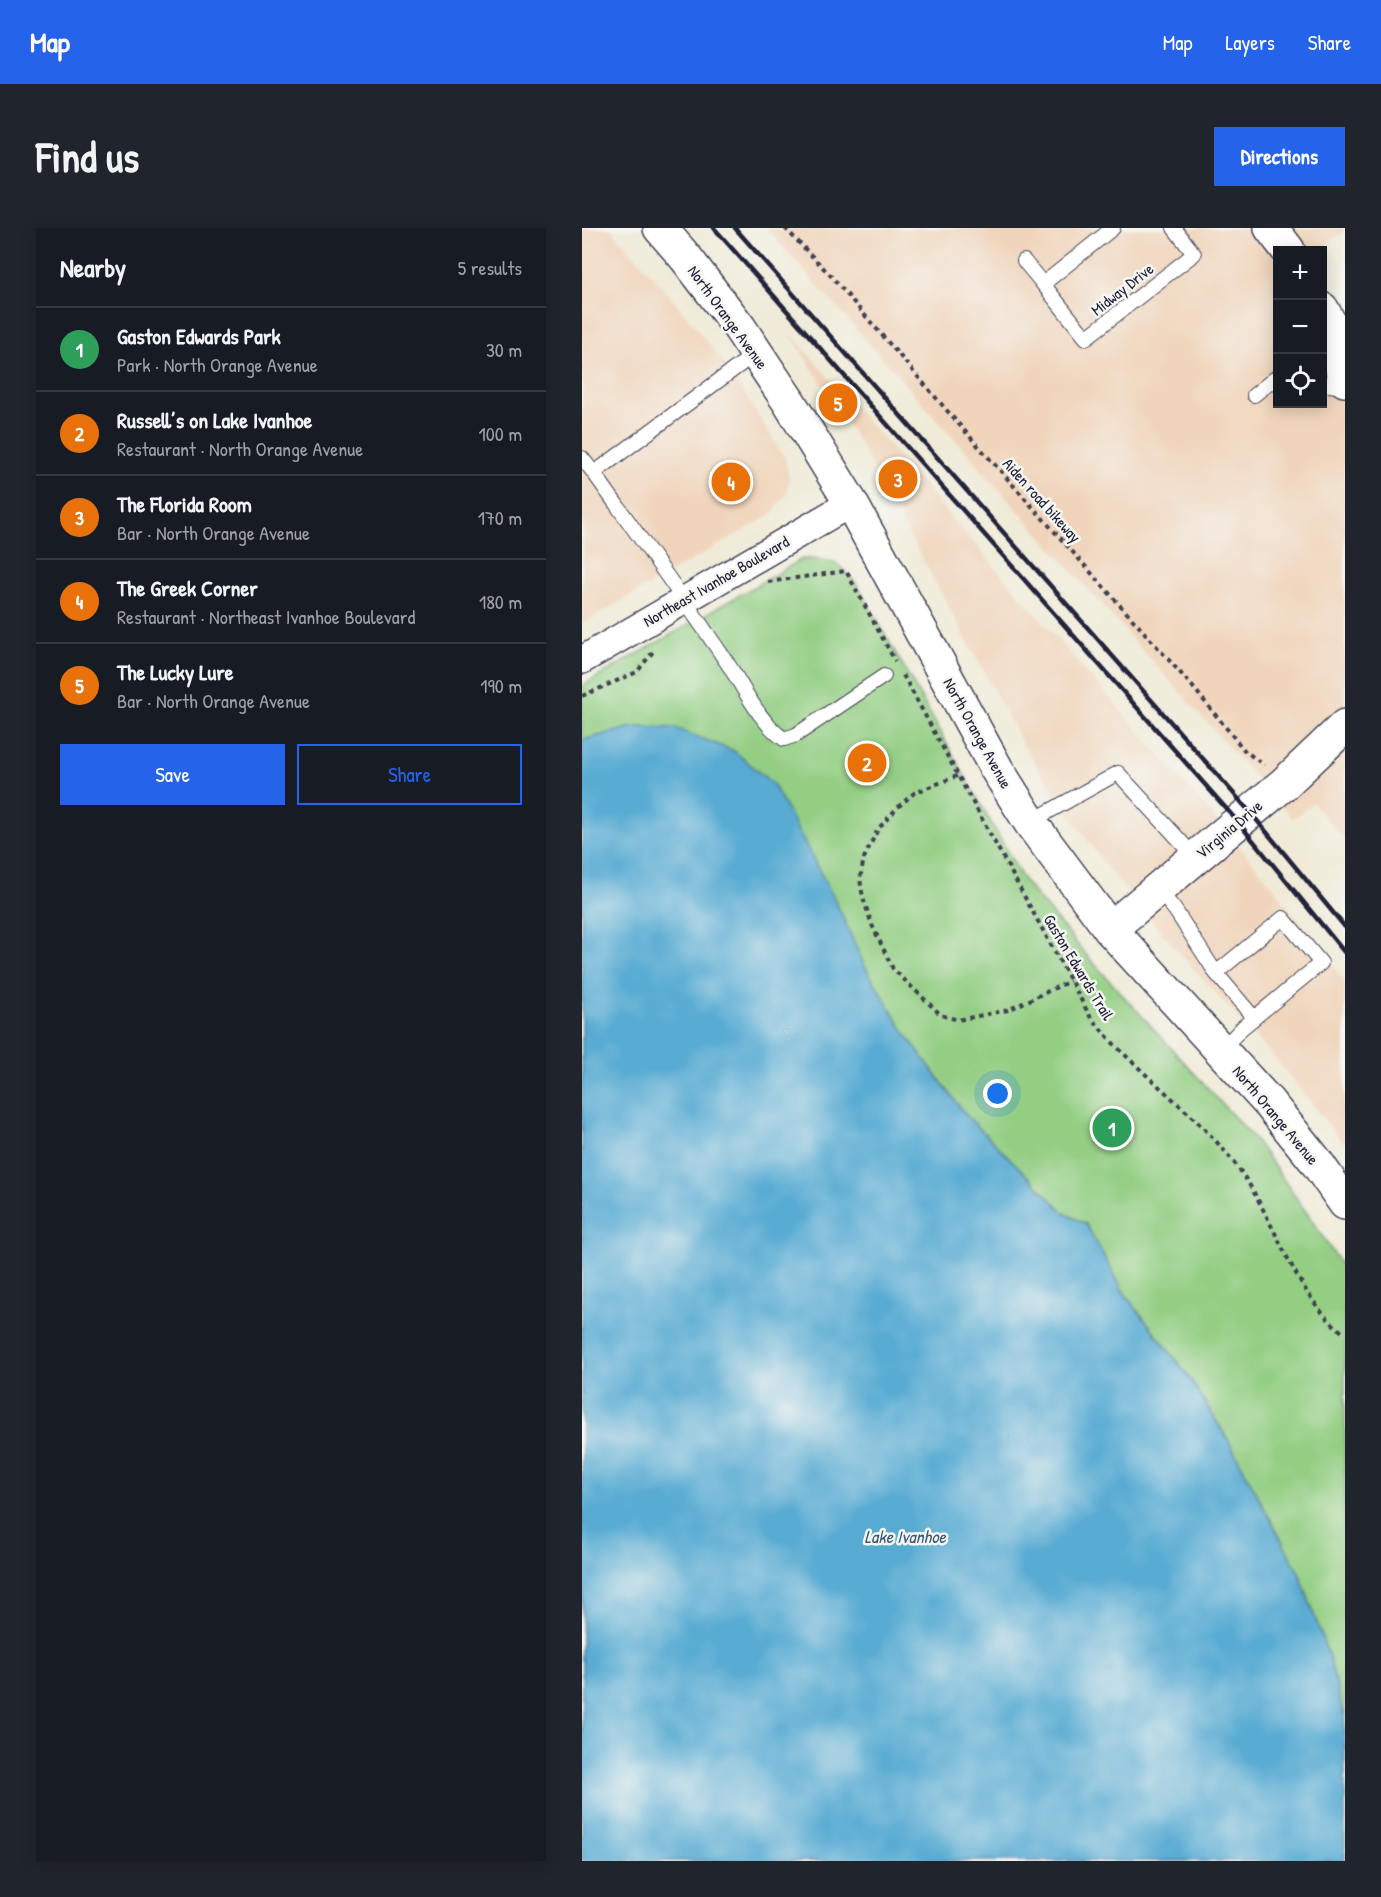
<!DOCTYPE html>
<meta charset="utf-8">
<style>
body{margin:0;font-family:"Patrick Hand",sans-serif;background:#20242c;color:#f1f3f6}
.controls{position:absolute;right:18px;top:18px;display:grid;overflow:hidden;border-radius:0px;box-shadow:0 3px 15px #0003}
.controls button{width:54px;height:54px;display:grid;place-items:center;padding:0;border:0;border-bottom:2px solid #363941;background:#171b24;color:#f1f3f6;font:30px sans-serif}
.you{position:absolute;left:416px;top:866px;width:21px;height:21px;margin:-15px;border:4px solid #fff;border-radius:50%;background:#1a73e8;box-shadow:0 0 0 9px #1a73e833}
.badge{display:grid;place-items:center;width:39px;height:39px;border-radius:50%;background:#2563eb;color:#fff;font-size:20px;font-weight:700}
.pin{position:absolute;translate:-50% -50%;border:3px solid #fff;box-shadow:0 2px 6px #0006}
.list{margin:0;padding:0;list-style:none}
h2{display:flex;justify-content:space-between;align-items:center;height:78px;margin:0;padding:0 24px;font-size:26px}
h2 small{font-size:20px;font-weight:400;color:#9ea1a6}
.list li{display:grid;grid-template-columns:39px 1fr auto;gap:18px;align-items:center;box-sizing:border-box;height:84px;padding:0 24px;border-top:2px solid #363941}
.list b{display:block;font-size:22px;white-space:nowrap}
.list p{margin:0;font-size:20px;white-space:nowrap;color:#9ea1a6}
.list em{font-size:20px;font-style:normal;color:#9ea1a6}
.actions{display:flex;gap:12px;padding:18px 24px}
.actions a{flex:1;padding:14px 0;border:2px solid #2563eb;border-radius:0px;text-align:center;font-size:21px;color:#2563eb}
.actions .main{background:#2563eb;color:#fff}
.icon{flex:none;width:33px;height:33px;fill:none;stroke:currentColor;stroke-width:2;stroke-linecap:round;stroke-linejoin:round}
.map{position:relative;flex:none;width:763px;height:1633px;overflow:hidden;border-radius:0px}
header{display:flex;align-items:center;gap:36px;box-sizing:border-box;height:84px;padding:0 30px;background:#2563eb;color:#fff}
header strong{font-size:28px}
nav{display:flex;gap:33px;margin-inline-start:auto;font-size:21px}
.intro{display:flex;align-items:center;justify-content:space-between;box-sizing:border-box;height:144px;padding:0 36px}
h1{margin:0;font-size:42px}
.button{padding:15px 27px;border-radius:0px;background:#2563eb;color:#fff;font-size:21px;font-weight:700}
main{display:flex;gap:36px;padding:0 36px}
aside{flex:1;background:#171b24;border-radius:0px;box-shadow:0 3px 15px #0003}
.map>svg:first-child{display:block}
.built{fill:#f0d5bc}
.green{fill:#93ce83;stroke:#5a785f;stroke-width:1.5}
.water{fill:#58abd3;stroke:#3d6687;stroke-width:1.5}
.lines{fill:none;stroke-linecap:round;stroke-linejoin:round}
.service-casing{stroke:#414053;stroke-width:16}
.minor-casing{stroke:#414053;stroke-width:30}
.tertiary-casing{stroke:#414053;stroke-width:36}
.primary-casing{stroke:#414053;stroke-width:36}
.path{stroke:#414053;stroke-width:4;stroke-dasharray:4.5 4.5;stroke-linecap:butt}
.service{stroke:#fff;stroke-width:14}
.minor{stroke:#fff;stroke-width:27}
.tertiary{stroke:#fff;stroke-width:33}
.primary{stroke:#fff;stroke-width:33}
.rail{stroke:#22223b;stroke-width:4.5}
.labels{text-anchor:middle;stroke-width:5;stroke-linejoin:round;paint-order:stroke}
.street-label{font-size:16px;fill:#22223b;stroke:#f6f6f2}
.water-label{font-size:18px;font-style:italic;fill:#385978;stroke:#f6f6f2}
</style>
<header>
<strong>Map</strong>
<nav><a>Map</a><a>Layers</a><a>Share</a></nav>
</header>
<div class="intro"><h1>Find us</h1><a class="button">Directions</a></div>
<main>
<aside>
<h2>Nearby<small>5 results</small></h2>
<ul class="list">
<li><span class="badge" style="background:#2e9e5b">1</span><div><b>Gaston Edwards Park</b><p>Park · North Orange Avenue</p></div><em>30 m</em></li>
<li><span class="badge" style="background:#e8710a">2</span><div><b>Russell’s on Lake Ivanhoe</b><p>Restaurant · North Orange Avenue</p></div><em>100 m</em></li>
<li><span class="badge" style="background:#e8710a">3</span><div><b>The Florida Room</b><p>Bar · North Orange Avenue</p></div><em>170 m</em></li>
<li><span class="badge" style="background:#e8710a">4</span><div><b>The Greek Corner</b><p>Restaurant · Northeast Ivanhoe Boulevard</p></div><em>180 m</em></li>
<li><span class="badge" style="background:#e8710a">5</span><div><b>The Lucky Lure</b><p>Bar · North Orange Avenue</p></div><em>190 m</em></li>
</ul>
<div class="actions"><a class="main">Save</a><a>Share</a></div>
</aside>
<div class="map">
<svg width="763" height="1633" viewBox="0 0 763 1633">
<rect width="100%" height="100%" fill="#f6f6f2"/>
<filter id="ink" filterUnits="userSpaceOnUse"><feTurbulence type="fractalNoise" baseFrequency=".0167" numOctaves="2"/><feDisplacementMap in="SourceGraphic" scale="12" xChannelSelector="R" yChannelSelector="G"/><feConvolveMatrix kernelMatrix="1 2 1 2 8 2 1 2 1" color-interpolation-filters="sRGB"/></filter>
<filter id="wash" filterUnits="userSpaceOnUse"><feTurbulence type="fractalNoise" baseFrequency=".008" numOctaves="4" result="noise"/><feDisplacementMap in="SourceGraphic" scale="24" xChannelSelector="R" yChannelSelector="G"/><feGaussianBlur stdDeviation="1.35" result="paint"/><feColorMatrix in="noise" values="0 0 0 0 0 0 0 0 0 0 0 0 0 0 0 0 0 1.4 0 .05"/><feComposite in="paint" operator="in"/></filter>
<g filter="url(#wash)">
<rect width="100%" height="100%" fill="#f0ebd8"/>
<g class="built">
<path d="M0 0H28L89 69 144 137 203 230 207 250 204 267 190 286 0 396Z"/>
<path d="M184 0H763V3L738 22H696V176H740L741 96 763 124V613L731 575 711 591Z"/>
<path d="M207 104 646 605 695 663 763 754V917L696 834 598 726 526 641 476 570 443 520 278 216Z"/>
</g>
<path class="green" d="M220 331C251 331 257 333 276 358L442 653 506 729 675 914 729 991 763 1043V1491L747 1429 718 1347 645 1210 605 1146 543 1066 504 996 484 986 383 886 325 808 283 739 254 674 191 556 51 499 0 512V458Z"/>
<path class="water" d="M51 499 93 500 152 523 191 556 254 674 283 739 325 808 383 886 484 986 504 996 543 1066 605 1146 645 1210 718 1347 747 1429 763 1491V1633H0V512Z"/>
</g>
<g filter="url(#ink)">
<g class="lines">
<defs>
<g id="service">
<path d="M531 0 461 56 504 110 612 26 592 0"/>
<path d="M442 33 461 56"/>
<path d="M174 125 12 245C56 307 100 368 142 430 161 457 175 492 202 511L214 507 302 448"/>
<path d="M740 156 763 159"/>
<path d="M672 167 696 148"/>
<path d="M0 230 12 245"/>
<path d="M448 594 536 545 613 629"/>
<path d="M576 661 593 682 634 745 672 790"/>
<path d="M634 745 701 690 739 735 661 799 639 822"/>
</g>
<path id="minor" d="M0 432 269 275"/>
<g id="tertiary">
<path d="M689 0 706 22"/>
<path d="M740 81 746 92 763 152"/>
<path d="M528 701 703 555 763 498"/>
</g>
<path id="primary" d="M78 0 104 30 157 99 207 174 269 275 414 540 448 594 528 701 687 875 733 932 763 975"/>
</defs>
<use href="#service" class="service-casing"/>
<use href="#minor" class="minor-casing"/>
<use href="#tertiary" class="tertiary-casing"/>
<use href="#primary" class="primary-casing"/>
<g class="path">
<path d="M203 0 249 48 374 193 610 458 663 523 682 537"/>
<path d="M186 354 264 343 313 433"/>
<path d="M321 447 509 790C518 800 527 811 537 821 577 861 623 895 657 941 692 989 714 1071 763 1106"/>
<path d="M0 468 55 444 73 421"/>
<path d="M375 548 332 565 315 580 296 601 282 630 278 651 281 670 290 697 311 741 359 787 376 792 426 782 488 753"/>
</g>
<use href="#service" class="service"/>
<use href="#minor" class="minor"/>
<use href="#tertiary" class="tertiary"/>
<use href="#primary" class="primary"/>
<g class="rail">
<path d="M132 0 656 594 763 725"/>
<path d="M153 0 668 584 763 699"/>
</g>
</g>
</g>
<g class="labels">
<g class="street-label">
<text transform="translate(540 61) rotate(-38)" y="6">Midway Drive</text>
<text transform="translate(146 89) rotate(54)" y="6">North Orange Avenue</text>
<text transform="translate(460 272) rotate(48)" y="6">Aiden road bikeway</text>
<text transform="translate(134 353) rotate(-30)" y="6">Northeast Ivanhoe Boulevard</text>
<text transform="translate(396 505) rotate(61)" y="6">North Orange Avenue</text>
<text transform="translate(647 601) rotate(-40)" y="6">Virginia Drive</text>
<text transform="translate(497 739) rotate(59)" y="6">Gaston Edwards Trail</text>
<text transform="translate(694 887) rotate(50)" y="6">North Orange Avenue</text>
</g>
<g class="water-label">
<text x="323" y="1315">Lake Ivanhoe</text>
</g>
</g>
</svg>
<div class="controls">
<button>+</button>
<button>−</button>
<button><svg class="icon" aria-label="locate" viewBox="0 0 24 24"><circle cx="12" cy="12" r="6"/><path d="M12 2v4M12 18v4M2 12h4M18 12h4"/></svg></button>
</div>
<div class="you"></div>
<div class="pin badge" style="left:530px;top:900px;background:#2e9e5b">1</div>
<div class="pin badge" style="left:285px;top:535px;background:#e8710a">2</div>
<div class="pin badge" style="left:316px;top:251px;background:#e8710a">3</div>
<div class="pin badge" style="left:149px;top:254px;background:#e8710a">4</div>
<div class="pin badge" style="left:256px;top:175px;background:#e8710a">5</div>
</div>
</main>
